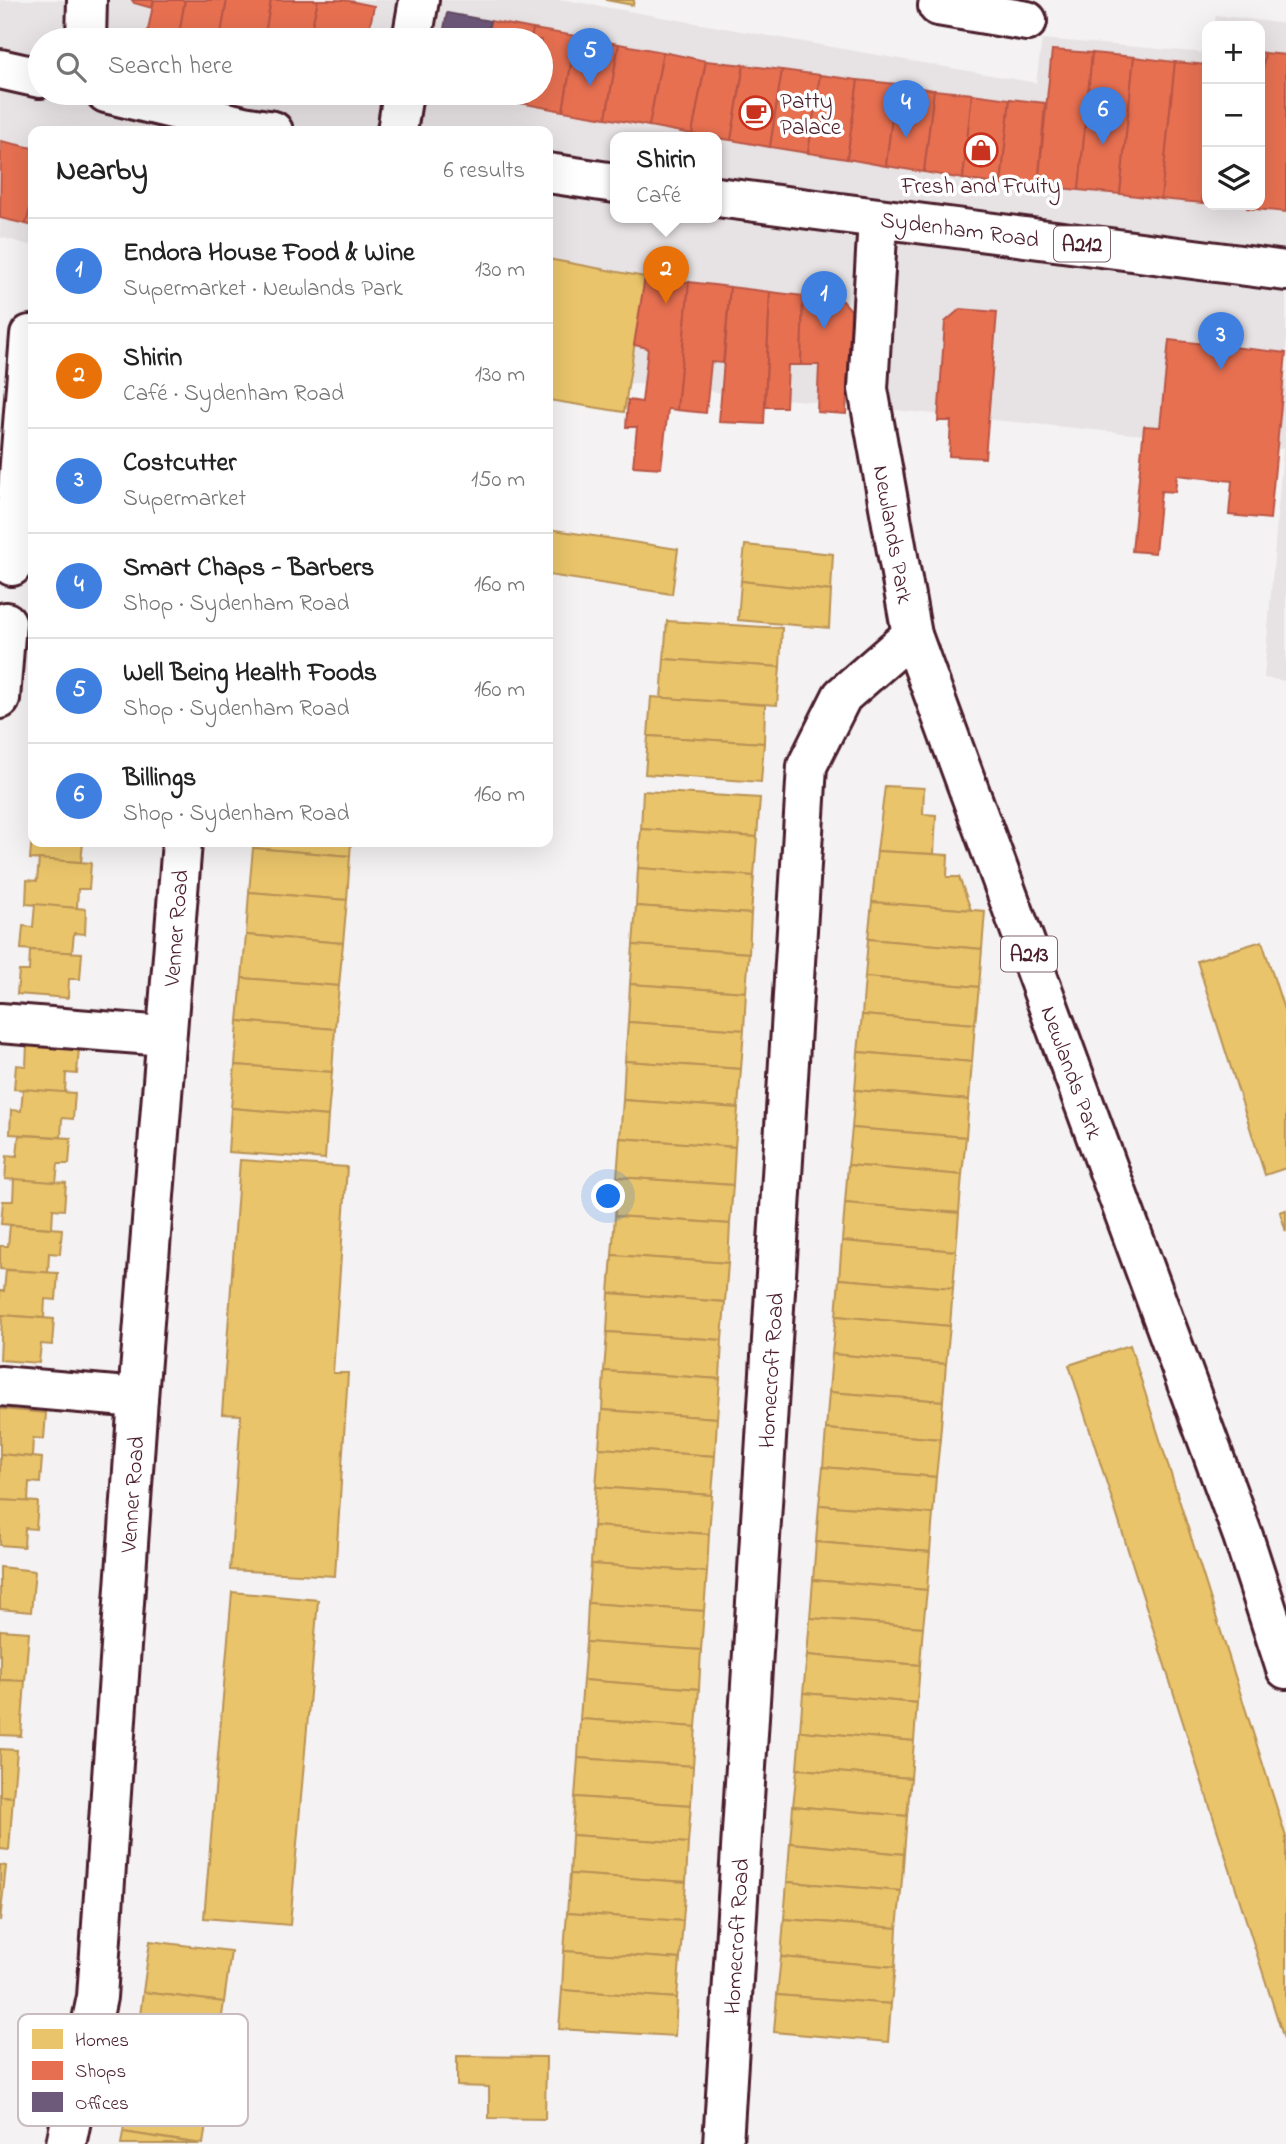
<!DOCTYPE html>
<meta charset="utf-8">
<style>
body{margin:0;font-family:"Indie Flower",sans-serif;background:#f2f2f2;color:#222}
.controls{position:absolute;right:21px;top:21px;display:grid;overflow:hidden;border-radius:14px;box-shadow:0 7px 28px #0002}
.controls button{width:63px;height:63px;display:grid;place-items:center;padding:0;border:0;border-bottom:2px solid #e0e0e0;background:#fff;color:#222;font:35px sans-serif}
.you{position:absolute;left:609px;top:1197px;width:24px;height:24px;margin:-18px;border:5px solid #fff;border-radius:50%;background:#1a73e8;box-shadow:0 0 0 10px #1a73e833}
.badge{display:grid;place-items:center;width:46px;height:46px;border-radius:50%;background:#c8321e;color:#fff;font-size:23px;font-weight:700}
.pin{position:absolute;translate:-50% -58px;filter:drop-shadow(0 2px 4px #0008)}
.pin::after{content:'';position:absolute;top:37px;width:24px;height:21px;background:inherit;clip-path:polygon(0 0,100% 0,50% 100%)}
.popup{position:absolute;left:610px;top:132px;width:112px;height:91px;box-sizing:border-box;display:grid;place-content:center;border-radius:14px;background:#fff;filter:drop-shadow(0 2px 5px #0005);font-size:23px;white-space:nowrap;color:#767676}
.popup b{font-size:26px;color:#222}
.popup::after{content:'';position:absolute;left:50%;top:100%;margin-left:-14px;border:14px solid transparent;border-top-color:#fff}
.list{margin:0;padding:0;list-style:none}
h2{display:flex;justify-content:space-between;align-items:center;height:91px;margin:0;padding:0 28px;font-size:30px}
h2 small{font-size:23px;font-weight:400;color:#767676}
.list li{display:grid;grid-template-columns:46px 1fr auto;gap:21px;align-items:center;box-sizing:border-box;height:105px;padding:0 28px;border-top:2px solid #e0e0e0}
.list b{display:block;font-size:26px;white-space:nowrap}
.list p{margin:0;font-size:23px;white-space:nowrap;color:#767676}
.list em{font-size:23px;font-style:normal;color:#767676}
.icon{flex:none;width:38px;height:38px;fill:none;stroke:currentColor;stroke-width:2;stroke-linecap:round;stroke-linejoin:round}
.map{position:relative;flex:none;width:1286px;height:2144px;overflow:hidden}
.search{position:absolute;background:#fff;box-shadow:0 7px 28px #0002;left:28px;top:28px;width:525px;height:77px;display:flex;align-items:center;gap:18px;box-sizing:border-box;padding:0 24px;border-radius:38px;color:#767676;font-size:26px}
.panel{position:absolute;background:#fff;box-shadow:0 7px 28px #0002;left:28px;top:126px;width:525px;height:721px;border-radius:14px}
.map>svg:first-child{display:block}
.built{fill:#e7e2e3;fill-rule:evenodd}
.homes{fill:#e9c46a;stroke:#b99257;stroke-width:2}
.shops{fill:#e76f51;stroke:#b85746;stroke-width:2}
.offices{fill:#6d597a;stroke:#624862;stroke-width:2}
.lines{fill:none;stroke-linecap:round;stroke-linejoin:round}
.minor-casing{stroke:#4a1f2b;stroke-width:44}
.primary-casing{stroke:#4a1f2b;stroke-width:44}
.minor{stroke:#fff;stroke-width:38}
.primary{stroke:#fff;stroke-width:38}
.labels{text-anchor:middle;stroke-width:7;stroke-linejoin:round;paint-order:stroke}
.shield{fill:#fff;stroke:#80626b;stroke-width:2}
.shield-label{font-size:21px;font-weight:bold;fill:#4a1f2b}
.poi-label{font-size:23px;fill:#4a1f2b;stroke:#fff;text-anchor:start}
.street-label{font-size:23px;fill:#4a1f2b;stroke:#fff}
.key{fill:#fff;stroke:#c9bcbf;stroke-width:2}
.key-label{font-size:19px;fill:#4a1f2b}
</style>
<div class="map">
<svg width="1286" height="2144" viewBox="0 0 1286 2144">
<rect width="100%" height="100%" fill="#f4f2f2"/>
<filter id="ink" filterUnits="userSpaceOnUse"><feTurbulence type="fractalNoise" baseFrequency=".0143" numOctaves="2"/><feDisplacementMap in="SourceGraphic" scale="14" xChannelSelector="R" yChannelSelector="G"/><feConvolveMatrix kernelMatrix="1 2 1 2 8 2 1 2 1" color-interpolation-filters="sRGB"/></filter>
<g filter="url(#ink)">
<path class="built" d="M0 0H565L1036 83 1042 39 1207 53V205H1260V26H1214L1216 15 1286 24V681L1264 678 1283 449 548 375V131H33V246L0 237ZM40 40H541V93H40ZM615 138H717V218H615Z"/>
<g class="homes">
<path d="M606 0H634L633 5Z"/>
<path d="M548 259 645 277 624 412 548 400Z"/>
<path d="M548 529 678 549 672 594 548 575Z"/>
<path d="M745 545 833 554 831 591 741 581Z"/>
<path d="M741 581 831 591 829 628 738 620Z"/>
<path d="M667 621 782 628 780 667 664 659Z"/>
<path d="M664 659 780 667 777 705 661 698Z"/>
<path d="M651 697 765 705 764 743 648 736Z"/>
<path d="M648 736 764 743 761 782 645 774Z"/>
<path d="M885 786 924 788 923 814 936 815 934 854 877 851Z"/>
<path d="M643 791 760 798 757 837 641 829Z"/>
<path d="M641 829 757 837 754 876 638 868Z"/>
<path d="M32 835 33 842H94V844L83 843 81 862 30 859Z"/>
<path d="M253 842H351L350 856 253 848Z"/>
<path d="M253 848 350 856 347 900 249 892Z"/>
<path d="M877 851 948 855 947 877H959L971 910 872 902Z"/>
<path d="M39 859 91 863 89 889H78L77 908 26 904 27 880 37 881Z"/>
<path d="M638 868 754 876 751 914 636 906Z"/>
<path d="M249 892 347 900 343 943 246 935Z"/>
<path d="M872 902 985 911 982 949 868 939Z"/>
<path d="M35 904 86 909 85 934 74 933 72 953 21 949 23 926 33 927Z"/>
<path d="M636 906 751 914 749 953 633 945Z"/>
<path d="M246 935 343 943 339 986 242 978Z"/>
<path d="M868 939 982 949 979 987 865 977Z"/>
<path d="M1262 941 1286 1016V1168L1265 1175 1197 961Z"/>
<path d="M633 945 749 953 746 992 630 984Z"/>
<path d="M30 950 82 953 80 979H69L68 998 17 994 19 971H29Z"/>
<path d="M865 977 979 987 975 1024 862 1015Z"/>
<path d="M242 978 339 986 335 1029 238 1021Z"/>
<path d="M630 984 746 992 744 1030 628 1022Z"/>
<path d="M862 1015 975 1024 972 1062 858 1052Z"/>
<path d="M238 1021 335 1029 332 1072 235 1065Z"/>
<path d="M628 1022 744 1030 741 1069 625 1061Z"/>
<path d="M27 1044 79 1048 77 1074 66 1073 65 1093 14 1089 16 1065 26 1066Z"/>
<path d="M858 1052 972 1062 969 1100 855 1090Z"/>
<path d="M625 1061 741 1069 738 1108 623 1100Z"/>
<path d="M235 1065 332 1072 328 1116 231 1108Z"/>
<path d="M23 1089 75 1093 73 1119 62 1118 61 1137 10 1134 11 1110 21 1111Z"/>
<path d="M855 1090 969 1100 966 1137 852 1128Z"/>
<path d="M623 1100 738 1108 735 1147 620 1138Z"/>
<path d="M231 1108 328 1116 325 1159 228 1152Z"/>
<path d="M852 1128 966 1137 962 1175 848 1165Z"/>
<path d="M19 1135 71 1138 69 1164H58L56 1183 5 1179 7 1155 17 1156Z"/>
<path d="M620 1138 735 1147 733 1185 617 1177Z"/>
<path d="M240 1160 347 1167 333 1373H348L335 1576 230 1570 241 1415 222 1414Z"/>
<path d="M848 1165 962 1175 959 1213 845 1203Z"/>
<path d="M617 1177 733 1185 730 1224 615 1216Z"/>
<path d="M14 1179 66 1183 64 1210 53 1209 52 1228 1 1224 3 1201H13Z"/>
<path d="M845 1203 959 1213 956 1251 842 1241Z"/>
<path d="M1286 1210V1232L1280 1212Z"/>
<path d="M615 1216 730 1224 728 1263 612 1255Z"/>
<path d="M10 1225 62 1229 60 1254 49 1253 48 1273 0 1269V1246H8Z"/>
<path d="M842 1241 956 1251 953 1288 839 1279Z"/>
<path d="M612 1255 728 1263 725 1302 609 1293Z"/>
<path d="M6 1270 58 1273 56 1300 45 1299 44 1318 0 1315V1291H4Z"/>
<path d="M839 1279 953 1288 950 1326 836 1316Z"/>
<path d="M609 1293 725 1302 722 1340 607 1332Z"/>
<path d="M2 1315 54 1319 52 1345 41 1344 39 1363 0 1360Z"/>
<path d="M836 1316 950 1326 946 1364 832 1354Z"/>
<path d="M607 1332 722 1340 720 1379 604 1371Z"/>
<path d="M1130 1345 1286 1837V2038L1284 2039 1069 1365Z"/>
<path d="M832 1354 946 1364 943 1401 829 1392Z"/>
<path d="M604 1371 720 1379 717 1418 602 1410Z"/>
<path d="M829 1392 943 1401 940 1439 826 1429Z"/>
<path d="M0 1409 46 1413 44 1439 33 1438 32 1457 0 1454Z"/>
<path d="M602 1410 717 1418 715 1456 599 1448Z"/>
<path d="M826 1429 940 1439 936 1477 823 1467Z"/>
<path d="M599 1448 715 1456 712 1495 596 1487Z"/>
<path d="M0 1454 42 1458 40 1483 29 1482 28 1502 0 1500Z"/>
<path d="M823 1467 936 1477 933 1514 819 1505Z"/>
<path d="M596 1487 712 1495 709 1534 593 1526Z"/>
<path d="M0 1500 38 1502 36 1529 25 1528 24 1547 0 1545Z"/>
<path d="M819 1505 933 1514 930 1552 816 1542Z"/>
<path d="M593 1526 709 1534 707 1572 591 1564Z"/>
<path d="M816 1542 930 1552 927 1590 813 1580Z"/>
<path d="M591 1564 707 1572 704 1611 588 1603Z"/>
<path d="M0 1567 35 1571 31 1612 0 1609Z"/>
<path d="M813 1580 927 1590 923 1627 810 1618Z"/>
<path d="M232 1592 318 1600 290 1925 204 1918Z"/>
<path d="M588 1603 704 1611 701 1650 586 1642Z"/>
<path d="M810 1618 923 1627 920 1665 807 1655Z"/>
<path d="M0 1630 29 1632 25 1681 0 1680Z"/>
<path d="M586 1642 701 1650 699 1689 583 1680Z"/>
<path d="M807 1655 920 1665 917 1703 803 1693Z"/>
<path d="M0 1680 25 1681 21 1736 0 1735Z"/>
<path d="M583 1680 699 1689 696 1727 580 1719Z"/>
<path d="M803 1693 917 1703 914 1741 800 1731Z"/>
<path d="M580 1719 696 1727 693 1766 578 1758Z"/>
<path d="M800 1731 914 1741 911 1778 797 1769Z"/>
<path d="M0 1749 17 1750 13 1797 0 1796Z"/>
<path d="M578 1758 693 1766 691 1805 575 1797Z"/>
<path d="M797 1769 911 1778 907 1816 793 1806Z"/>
<path d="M0 1796 13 1797 9 1850 0 1849Z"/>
<path d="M575 1797 691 1805 688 1843 572 1835Z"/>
<path d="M793 1806 907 1816 904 1854 790 1843Z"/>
<path d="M572 1835 688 1843 686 1882 570 1874Z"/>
<path d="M790 1843 904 1854 901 1891 787 1882Z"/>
<path d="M0 1865 6 1866 0 1921Z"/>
<path d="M570 1874 686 1882 683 1921 567 1913Z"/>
<path d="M787 1882 901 1891 897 1928 784 1919Z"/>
<path d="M567 1913 683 1921 680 1959 564 1951Z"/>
<path d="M784 1919 897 1928 895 1967 781 1957Z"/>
<path d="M150 1941 231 1951 224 2002 143 1992Z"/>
<path d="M564 1951 680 1959 677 1998 562 1990Z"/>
<path d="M781 1957 895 1967 891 2004 777 1995Z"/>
<path d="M562 1990 677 1998 675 2036 559 2029Z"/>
<path d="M143 1992 224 2002 217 2050 137 2039Z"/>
<path d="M777 1995 891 2004 888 2042 774 2032Z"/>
<path d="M137 2039 217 2050 210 2099 130 2087Z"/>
<path d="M457 2056 546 2057 545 2119 489 2118V2087L457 2086Z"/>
<path d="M130 2087 210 2099 203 2144 123 2132Z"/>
<path d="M123 2132 199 2144H121Z"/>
</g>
<g class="shops">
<path d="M132 0H154L152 8 134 3Z"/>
<path d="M154 0H185L178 40 147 35Z"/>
<path d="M185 0H227L220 40H178Z"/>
<path d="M227 0H271L264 40H220Z"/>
<path d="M271 0H318L309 40H264Z"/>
<path d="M318 0H345L374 6 367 40H309Z"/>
<path d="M490 21 533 29 531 40H486Z"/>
<path d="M533 29 576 36 563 111 520 103 521 93H541V40H531Z"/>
<path d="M576 36 619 44 606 118 563 111Z"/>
<path d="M619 44 663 52 649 126 606 118Z"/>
<path d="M1052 50 1092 53 1079 190 1038 186Z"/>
<path d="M663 52 706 61 692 134 649 126Z"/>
<path d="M1260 52 1265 53 1260 97Z"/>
<path d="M1092 53 1134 57 1120 194 1079 190Z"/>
<path d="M1265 53 1286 55V212L1247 208V205H1260V97Z"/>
<path d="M1134 57 1175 62 1161 199 1120 194Z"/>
<path d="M706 61 744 65 731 140 692 134Z"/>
<path d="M1175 62 1207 65V147L1202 203 1161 199Z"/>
<path d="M744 65 782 70 770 147 731 140Z"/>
<path d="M782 70 820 75 808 153 770 147Z"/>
<path d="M820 75 858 80 847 159 808 153Z"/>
<path d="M858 80 896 84 886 166 847 159Z"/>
<path d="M896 84 934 90 924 172 886 166Z"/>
<path d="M934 90 972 94 963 179 924 172Z"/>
<path d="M476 93H521L520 103 476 95Z"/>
<path d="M972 94 1010 99 1001 185 963 179Z"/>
<path d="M1010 99 1045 103 1038 186 1001 185Z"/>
<path d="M1 141 33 148V197L26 224 0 218Z"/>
<path d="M1207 153V203H1202Z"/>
<path d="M33 197V226L26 224Z"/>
<path d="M645 277 689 282 677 410 668 409 661 468 633 466 637 427H626L628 400 642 402 648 348 634 345Z"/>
<path d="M689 282 730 287 723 363 711 362 706 413 677 410Z"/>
<path d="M730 287 770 292 764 424 719 422Z"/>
<path d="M770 292 803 296 801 365H788L786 407H765Z"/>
<path d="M803 296 843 301 851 310 846 414 817 412 819 365H801Z"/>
<path d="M960 309 997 312 985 458 949 456 951 421H938L945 322Z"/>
<path d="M1169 340 1286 353 1270 519 1229 515 1232 481 1177 475 1175 492 1161 491 1155 553 1132 551 1144 426 1160 427Z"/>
</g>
<path class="offices" d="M447 13 490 21 486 40H442Z"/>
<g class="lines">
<defs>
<g id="minor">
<path d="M939 0 938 6 1027 21"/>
<path d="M86 40 87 0"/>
<path d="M412 40 419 0"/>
<path d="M397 131 403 93"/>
<path d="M12 566 30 335H33"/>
<path d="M0 699 6 622"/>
<path d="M0 1023 165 1036"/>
<path d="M0 1386 138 1398"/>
<path id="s1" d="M66 2144 97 1997 138 1398 182 842"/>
<path id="s2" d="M723 2144 807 766 842 696 912 635"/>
</g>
<g id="primary">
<path d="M0 69 40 78"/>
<path d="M106 93 243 126 273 131"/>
<path d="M548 173 615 183"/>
<path id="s3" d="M717 197 1286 271"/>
<path id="s4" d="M878 219 868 389 912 635 1243 1536 1286 1669"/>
</g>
</defs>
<use href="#minor" class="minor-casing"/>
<use href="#primary" class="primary-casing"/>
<use href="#minor" class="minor"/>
<use href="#primary" class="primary"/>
</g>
</g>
<defs>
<symbol id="cafe-ring" viewBox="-11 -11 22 22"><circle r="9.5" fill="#fff" stroke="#c8321e" stroke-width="1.5"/><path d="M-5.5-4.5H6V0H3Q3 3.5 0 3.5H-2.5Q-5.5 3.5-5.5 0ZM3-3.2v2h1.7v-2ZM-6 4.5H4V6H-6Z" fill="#c8321e"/></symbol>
<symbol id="shop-ring" viewBox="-11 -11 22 22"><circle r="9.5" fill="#fff" stroke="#c8321e" stroke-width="1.5"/><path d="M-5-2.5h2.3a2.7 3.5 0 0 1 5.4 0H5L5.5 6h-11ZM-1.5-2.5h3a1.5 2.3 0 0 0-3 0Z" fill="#c8321e"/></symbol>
</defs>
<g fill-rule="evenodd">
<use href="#cafe-ring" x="737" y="94" width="38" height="38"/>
<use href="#shop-ring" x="962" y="131" width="38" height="38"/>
</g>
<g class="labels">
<g class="shield">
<rect x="1054" y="226.5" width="56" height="35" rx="5"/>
<rect x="1001" y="936.5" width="56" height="35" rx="5"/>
</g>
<g class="shield-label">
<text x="1082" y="251">A212</text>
<text x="1029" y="961">A213</text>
</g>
<g class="poi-label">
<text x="780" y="108">Patty<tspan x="780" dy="26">Palace</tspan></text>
<text x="981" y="193" text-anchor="middle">Fresh and Fruity</text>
</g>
<g class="street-label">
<text dy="8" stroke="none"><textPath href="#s3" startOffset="245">Sydenham Road</textPath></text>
<text dy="8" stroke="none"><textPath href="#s4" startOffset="318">Newlands Park</textPath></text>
<text dy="8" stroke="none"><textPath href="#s1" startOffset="1222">Venner Road</textPath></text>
<text dy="8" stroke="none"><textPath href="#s4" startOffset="886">Newlands Park</textPath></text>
<text dy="8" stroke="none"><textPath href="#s2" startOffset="775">Homecroft Road</textPath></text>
<text dy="8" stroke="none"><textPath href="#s1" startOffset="654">Venner Road</textPath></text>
<text dy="8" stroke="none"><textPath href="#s2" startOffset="208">Homecroft Road</textPath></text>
</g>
</g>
<rect x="18" y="2014" width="230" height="112" rx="10" class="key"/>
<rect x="32" y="2029" width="31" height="20" fill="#e9c46a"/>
<rect x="32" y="2061" width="31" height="19" fill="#e76f51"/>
<rect x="32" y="2092" width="31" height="20" fill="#6d597a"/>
<g class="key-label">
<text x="75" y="2046">Homes</text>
<text x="75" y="2077">Shops</text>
<text x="75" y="2109">Offices</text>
</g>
</svg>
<div class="controls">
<button>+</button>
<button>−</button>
<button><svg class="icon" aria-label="layers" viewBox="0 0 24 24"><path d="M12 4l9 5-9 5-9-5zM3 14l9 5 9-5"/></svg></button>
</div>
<div class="you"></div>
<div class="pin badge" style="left:824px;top:329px;background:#3f7fe0">1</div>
<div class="pin badge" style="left:666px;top:304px;background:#e8710a">2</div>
<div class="popup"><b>Shirin</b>Café</div>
<div class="pin badge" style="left:1221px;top:370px;background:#3f7fe0">3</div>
<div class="pin badge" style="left:906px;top:138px;background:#3f7fe0">4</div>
<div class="pin badge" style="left:590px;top:86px;background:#3f7fe0">5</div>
<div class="pin badge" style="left:1103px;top:145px;background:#3f7fe0">6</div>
<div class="search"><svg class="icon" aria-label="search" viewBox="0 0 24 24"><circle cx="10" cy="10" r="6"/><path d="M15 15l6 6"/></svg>Search here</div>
<section class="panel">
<h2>Nearby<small>6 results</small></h2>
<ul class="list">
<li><span class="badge" style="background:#3f7fe0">1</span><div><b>Endora House Food &amp; Wine</b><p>Supermarket · Newlands Park</p></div><em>130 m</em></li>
<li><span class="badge" style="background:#e8710a">2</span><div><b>Shirin</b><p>Café · Sydenham Road</p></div><em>130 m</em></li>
<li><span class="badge" style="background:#3f7fe0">3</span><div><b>Costcutter</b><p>Supermarket</p></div><em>150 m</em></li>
<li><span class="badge" style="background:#3f7fe0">4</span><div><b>Smart Chaps - Barbers</b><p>Shop · Sydenham Road</p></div><em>160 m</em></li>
<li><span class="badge" style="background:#3f7fe0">5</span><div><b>Well Being Health Foods</b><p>Shop · Sydenham Road</p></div><em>160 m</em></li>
<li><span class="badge" style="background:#3f7fe0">6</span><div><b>Billings</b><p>Shop · Sydenham Road</p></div><em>160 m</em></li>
</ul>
</section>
</div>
